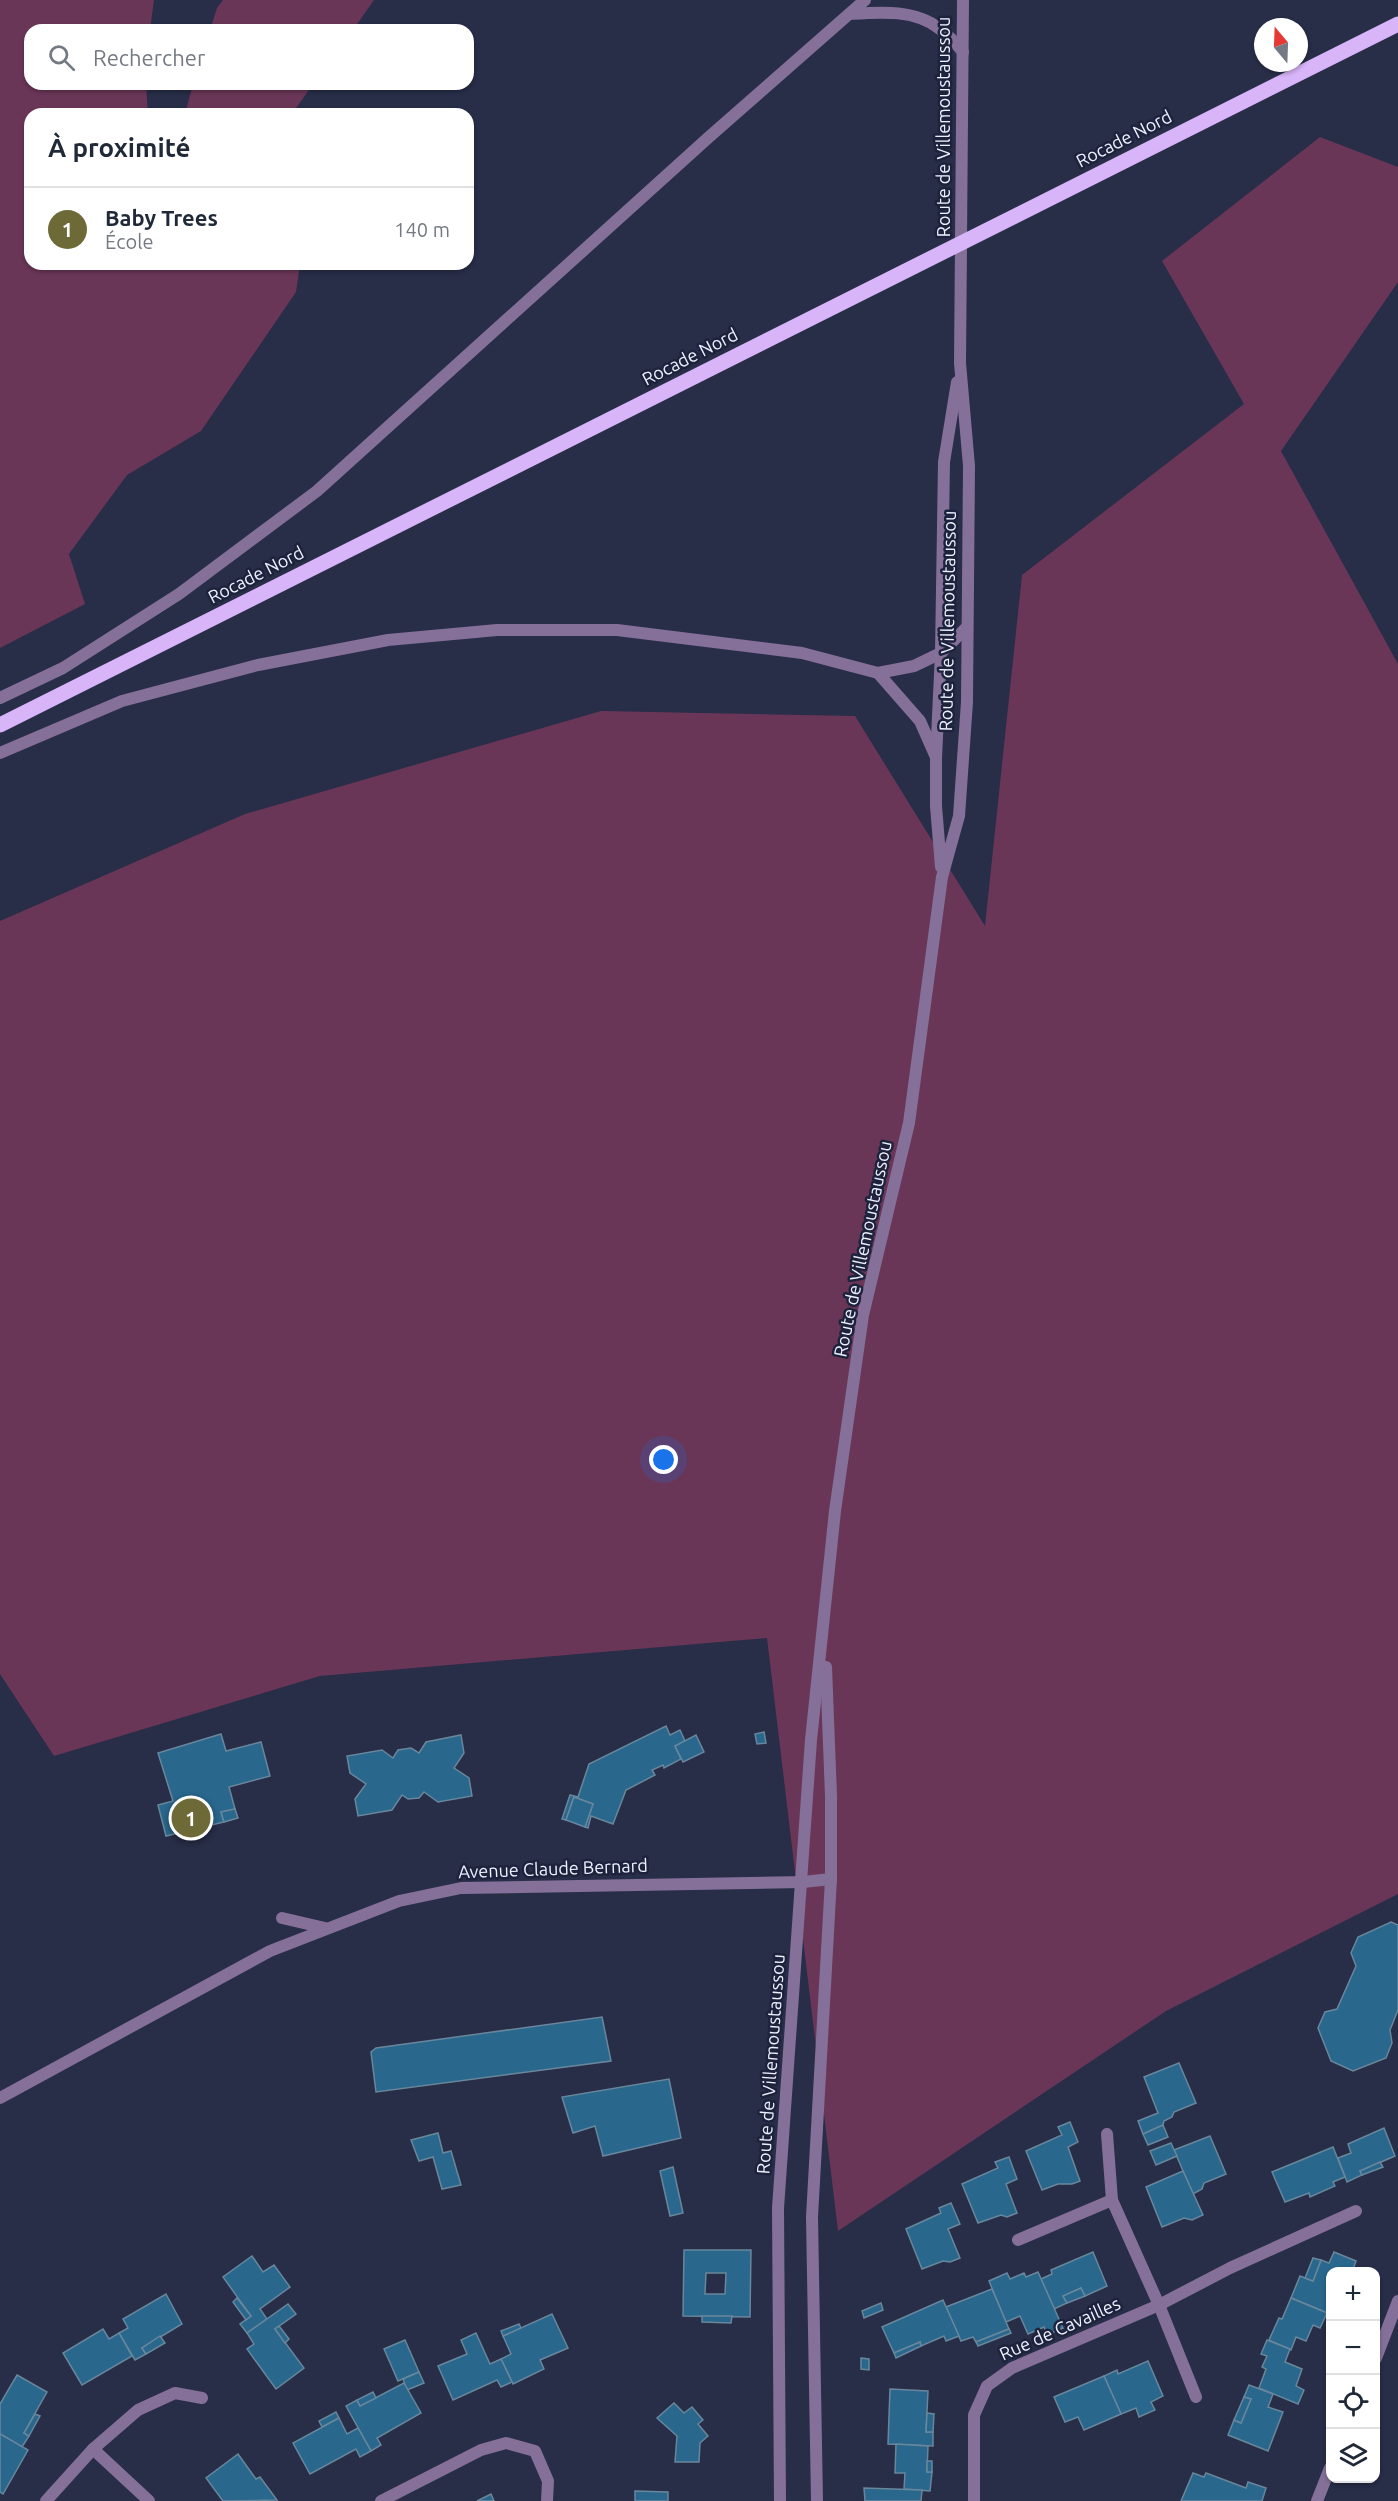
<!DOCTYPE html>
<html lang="fr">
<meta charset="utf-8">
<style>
body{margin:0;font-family:Ubuntu,sans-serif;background:#f6f6f7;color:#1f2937}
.controls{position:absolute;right:18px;bottom:18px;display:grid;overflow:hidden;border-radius:12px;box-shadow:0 2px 4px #0004}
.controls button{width:54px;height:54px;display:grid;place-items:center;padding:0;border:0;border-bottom:2px solid #e0e1e3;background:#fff;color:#1f2937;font:30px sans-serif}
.compass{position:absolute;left:1254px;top:18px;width:54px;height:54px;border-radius:50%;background:#fff;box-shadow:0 2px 4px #0004;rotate:341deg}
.you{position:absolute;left:664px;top:1460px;width:21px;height:21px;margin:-15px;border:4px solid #fff;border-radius:50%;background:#1a73e8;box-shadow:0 0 0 9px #1a73e833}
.badge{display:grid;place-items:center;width:39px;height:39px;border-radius:50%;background:#6d6a38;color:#fff;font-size:20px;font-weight:700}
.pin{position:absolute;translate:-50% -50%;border:3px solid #fff;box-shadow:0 2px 6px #0006}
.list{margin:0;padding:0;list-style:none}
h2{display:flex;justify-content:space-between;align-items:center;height:78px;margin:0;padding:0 24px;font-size:26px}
h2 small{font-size:20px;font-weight:400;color:#747a83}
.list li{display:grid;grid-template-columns:39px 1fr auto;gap:18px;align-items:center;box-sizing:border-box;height:84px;padding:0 24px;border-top:2px solid #e0e1e3}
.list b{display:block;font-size:22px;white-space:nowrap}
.list p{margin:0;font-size:20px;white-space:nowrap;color:#747a83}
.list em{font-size:20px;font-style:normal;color:#747a83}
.icon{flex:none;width:33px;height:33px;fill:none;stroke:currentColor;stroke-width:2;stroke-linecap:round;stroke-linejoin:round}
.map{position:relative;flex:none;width:1398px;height:2501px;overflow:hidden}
.search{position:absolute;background:#fff;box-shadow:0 2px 4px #0004;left:24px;top:24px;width:450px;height:66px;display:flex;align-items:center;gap:15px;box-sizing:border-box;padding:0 21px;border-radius:18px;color:#747a83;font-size:22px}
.panel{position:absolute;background:#fff;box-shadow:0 2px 4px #0004;left:24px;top:108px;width:450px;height:162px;border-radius:18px}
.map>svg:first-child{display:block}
.green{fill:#6a3657}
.building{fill:#29678d;stroke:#68879c;stroke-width:1.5;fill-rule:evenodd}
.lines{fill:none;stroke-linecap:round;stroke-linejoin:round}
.service{stroke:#857099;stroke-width:12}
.minor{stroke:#857099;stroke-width:12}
.tertiary{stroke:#857099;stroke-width:12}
.primary{stroke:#d8b4f8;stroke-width:15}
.labels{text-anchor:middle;stroke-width:5;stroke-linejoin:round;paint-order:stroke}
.street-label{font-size:18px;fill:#edf1ff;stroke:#1e233d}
</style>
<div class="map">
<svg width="1398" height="2501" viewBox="0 0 1398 2501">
<rect width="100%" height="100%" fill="#282d48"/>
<g class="green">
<path d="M0 0H154L150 30H30V84H146L148 114H30V264H300L296 292 201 431 127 475 69 554 85 604 0 648Z"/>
<path d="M223 0H374L353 30H210L217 8Z"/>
<path d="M193 84H313L292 114H185Z"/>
<path d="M1320 137 1398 167V282L1281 451 1398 664V1894L1166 2011 838 2231 767 1638 320 1676 54 1756 0 1674V921L245 814 601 711 855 716 985 926 1022 575 1244 404 1162 261Z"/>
</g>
<g class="building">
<path d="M666 1726 670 1735 680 1730 685 1741 675 1746 681 1759 664 1768 663 1765 652 1770 655 1775 626 1790 613 1824 591 1816 588 1828 585 1827 593 1804 574 1797 566 1820 562 1819 570 1795 578 1797 589 1764Z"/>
<path d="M764 1732 766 1743 757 1744 755 1734Z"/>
<path d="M221 1734 226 1751 261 1742 270 1776 229 1787 235 1809 221 1812 224 1822 166 1836 158 1805 173 1801 158 1753Z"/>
<path d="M461 1735 464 1753 454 1768 469 1778 472 1796 438 1802 424 1792 419 1798 408 1799 402 1795 392 1810 358 1816 355 1799 366 1784 350 1773 347 1756 382 1750 393 1758 398 1750 411 1748 419 1753 426 1742Z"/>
<path d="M696 1735 704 1752 683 1762 675 1746Z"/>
<path d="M574 1797 593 1804 585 1827 566 1820Z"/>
<path d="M235 1809 238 1818 224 1822 221 1812Z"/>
<path d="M1391 1922 1398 1925V2010L1390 2030 1392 2043 1386 2058 1353 2071 1331 2061 1318 2028 1325 2012 1337 2009 1356 1966 1351 1953 1358 1937Z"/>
<path d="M602 2017 611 2061 376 2092 371 2052 376 2048Z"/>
<path d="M1179 2063 1196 2103 1174 2112 1172 2117 1164 2121 1163 2125 1143 2134 1138 2121 1158 2113 1144 2077Z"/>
<path d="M669 2079 681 2138 603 2156 595 2126 573 2133 562 2097Z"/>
<path d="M1070 2122 1078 2142 1068 2147 1080 2181 1072 2184H1058L1042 2190 1026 2151 1062 2135 1058 2127Z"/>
<path d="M1163 2125 1168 2137 1148 2145 1143 2134Z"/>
<path d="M1384 2128 1395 2156 1360 2171 1362 2175 1347 2182 1338 2158 1351 2153 1348 2144Z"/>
<path d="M438 2133 443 2153 451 2151 461 2185 442 2189 433 2157 419 2161 411 2140Z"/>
<path d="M1210 2136 1226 2174 1204 2183 1202 2189 1193 2194 1174 2150Z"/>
<path d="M1171 2143 1177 2156 1156 2165 1150 2151Z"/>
<path d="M1333 2147 1345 2177 1333 2182 1335 2186 1310 2197 1309 2193 1285 2202 1272 2172Z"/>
<path d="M1009 2157 1017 2179 1006 2184 1017 2213 1007 2217 1001 2215 978 2223 962 2184 998 2168 995 2162Z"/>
<path d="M1380 2162 1383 2167 1362 2175 1360 2171Z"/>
<path d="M673 2167 683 2213 670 2216 660 2171Z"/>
<path d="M1183 2171 1203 2215 1192 2220 1184 2218 1162 2227 1146 2187Z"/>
<path d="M951 2203 960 2224 948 2229 960 2258 950 2262 943 2261 922 2269 906 2229 941 2213 939 2208Z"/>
<path d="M684 2250H751L750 2317 683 2316ZM706 2273H726L725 2294H705Z"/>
<path d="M1093 2252 1107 2286 1085 2296 1081 2288 1063 2296 1067 2303 1054 2309 1041 2279 1052 2274 1051 2270Z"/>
<path d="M1334 2252 1356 2261 1352 2272H1330V2314L1291 2298 1300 2276 1313 2281 1321 2260 1329 2263Z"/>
<path d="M252 2256 263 2272 274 2265 290 2287 260 2309 267 2319 247 2333 240 2324 251 2316 223 2277Z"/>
<path d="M1313 2258 1321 2260 1313 2281 1305 2278Z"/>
<path d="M1038 2272 1063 2328 1047 2335 1044 2327 1028 2334 1020 2316 1006 2322 989 2281 1007 2273 1010 2279 1024 2273 1026 2277Z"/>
<path d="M1081 2288 1085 2296 1067 2303 1063 2296Z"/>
<path d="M992 2289 1009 2329 976 2342 973 2337 961 2341 946 2307Z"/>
<path d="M166 2294 182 2324 142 2348 146 2354 135 2360 119 2333 128 2328 123 2319Z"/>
<path d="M237 2298 251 2316 246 2320 233 2302Z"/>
<path d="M1291 2298 1327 2313 1320 2328 1313 2325 1306 2341 1296 2337 1291 2350 1269 2340 1279 2318 1282 2319Z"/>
<path d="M943 2300 959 2336 946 2341 944 2336 921 2346 920 2342 894 2353 882 2327Z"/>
<path d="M881 2303 883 2310 864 2318 862 2311Z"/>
<path d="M288 2304 296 2314 275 2329 304 2368 276 2389 247 2349 254 2344 247 2333Z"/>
<path d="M552 2314 568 2348 540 2360 544 2369 513 2384 501 2359 511 2354 503 2336Z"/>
<path d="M702 2316H732L731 2323 702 2322Z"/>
<path d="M519 2324 521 2328 503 2336 501 2331Z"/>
<path d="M279 2326 289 2339 285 2343 275 2329Z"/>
<path d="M103 2329 109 2339 119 2333 132 2356 82 2385 63 2353Z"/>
<path d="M1009 2329 1011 2333 978 2346 976 2342Z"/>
<path d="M476 2333 490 2364 501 2359 512 2382 501 2387 497 2380 453 2400 438 2366 467 2354 461 2340Z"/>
<path d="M160 2336 165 2343 146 2354 142 2348Z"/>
<path d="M405 2340 419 2372 398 2381 384 2349Z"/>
<path d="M1267 2340 1290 2349 1285 2362 1302 2369 1296 2386 1304 2390 1298 2404 1259 2388 1266 2369 1262 2367 1267 2356 1261 2354Z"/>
<path d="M920 2342 921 2346 896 2358 894 2353Z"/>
<path d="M861 2358 869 2359V2370L861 2369Z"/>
<path d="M1148 2361 1163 2396 1151 2402 1155 2410 1139 2417 1136 2408 1121 2414 1104 2376 1117 2370 1118 2374Z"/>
<path d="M419 2372 424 2383 407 2390 403 2379Z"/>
<path d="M17 2375 47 2392 24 2433 29 2436 22 2447 0 2434V2404Z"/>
<path d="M1104 2376 1121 2414 1084 2430 1078 2417 1065 2422 1054 2397Z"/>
<path d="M404 2383 421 2413 377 2438 381 2445 371 2451 346 2406 357 2400 360 2406Z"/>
<path d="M1249 2385 1273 2394 1268 2407 1283 2412 1268 2451 1228 2435 1234 2420 1241 2423 1251 2399 1244 2397Z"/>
<path d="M890 2389 928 2391 926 2432H933V2446L888 2444Z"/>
<path d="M373 2392 376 2398 360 2406 357 2400Z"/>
<path d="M1244 2397 1251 2399 1241 2423 1234 2420Z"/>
<path d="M674 2403 684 2413 692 2407 703 2420 698 2424 708 2436 700 2443 699 2462H675L677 2436 657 2418Z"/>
<path d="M336 2412 339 2418 322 2427 319 2421Z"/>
<path d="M927 2413 934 2414 933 2432H926Z"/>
<path d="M35 2414 40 2416 29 2436 24 2433Z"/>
<path d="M339 2418 347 2434 358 2428 371 2451 360 2457 356 2449 310 2474 293 2443Z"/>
<path d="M0 2434 28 2450 3 2494 0 2492Z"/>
<path d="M896 2444 928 2446 927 2472H932L930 2491 904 2489 905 2473H895Z"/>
<path d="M238 2454 256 2479 260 2477 277 2500 223 2501 206 2478Z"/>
<rect x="927" y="2461" width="5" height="11"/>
<path d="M1193 2473 1204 2477 1206 2473 1246 2488 1248 2482 1266 2488 1262 2501H1181Z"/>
<path d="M864 2488 922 2490 921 2501H865Z"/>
<path d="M635 2491 668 2492V2501H635Z"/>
<path d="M491 2494 494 2501H477Z"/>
</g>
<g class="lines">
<path class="service" d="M282 1918 325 1928"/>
<g class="minor">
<path d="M0 2098 270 1951 399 1901 461 1888 803 1882 831 1879"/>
<path d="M1107 2134 1112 2200"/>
<path d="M1018 2240 1112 2200 1159 2305 1196 2397"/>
<path d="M93 2449 149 2501"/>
<path d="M46 2501 93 2449 138 2410 175 2393 202 2398"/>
<path d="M381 2501 481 2450 506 2443 535 2451 548 2481 547 2501"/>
<path d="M974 2501V2415L987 2386 1012 2368 1159 2305 1230 2268 1356 2211"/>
</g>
<g class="tertiary">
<path d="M850 14C880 12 915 9 940 29 949 35 956 44 963 52"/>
<path d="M878 673 920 721 935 755"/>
<path d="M0 698 63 668 179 594 317 491 709 137 865 0"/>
<path d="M0 753 122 701 258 665 388 640 497 630H617L802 653 878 673 914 666 941 653 967 627"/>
<path d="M941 867 936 806V758L941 653 944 462 957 382"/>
<path d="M1376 2358 1398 2301"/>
<path d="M780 2501 778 2208 811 1740 835 1511 863 1315 909 1123 942 877 959 816 967 702 969 466 960 363 963 0"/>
<path d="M817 2501 812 2217 831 1879V1796L826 1667"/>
<path d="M1317 2501 1330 2468"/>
</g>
<path class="primary" d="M0 725 1398 24"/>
</g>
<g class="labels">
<g class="street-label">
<text transform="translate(944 127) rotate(-90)" y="6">Route de Villemoustaussou</text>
<text transform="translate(1124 139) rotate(-27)" y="6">Rocade Nord</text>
<text transform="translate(690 357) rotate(-27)" y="6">Rocade Nord</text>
<text transform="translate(256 575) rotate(-27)" y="6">Rocade Nord</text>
<text transform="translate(948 621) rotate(-89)" y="6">Route de Villemoustaussou</text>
<text transform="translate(863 1249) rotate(-78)" y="6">Route de Villemoustaussou</text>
<text transform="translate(553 1869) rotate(-2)" y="6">Avenue Claude Bernard</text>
<text transform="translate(771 2064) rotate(-86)" y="6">Route de Villemoustaussou</text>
<text transform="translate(1060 2329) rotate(-24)" y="6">Rue de Cavailles</text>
</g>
</g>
</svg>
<div class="controls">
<button>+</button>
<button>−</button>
<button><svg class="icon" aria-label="locate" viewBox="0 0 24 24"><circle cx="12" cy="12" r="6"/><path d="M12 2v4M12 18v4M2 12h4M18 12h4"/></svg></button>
<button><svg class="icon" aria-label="layers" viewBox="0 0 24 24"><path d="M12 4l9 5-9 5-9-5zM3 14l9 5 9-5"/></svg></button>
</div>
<svg class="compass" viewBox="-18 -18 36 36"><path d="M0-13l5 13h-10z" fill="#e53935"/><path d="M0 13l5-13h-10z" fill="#747a83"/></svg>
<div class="you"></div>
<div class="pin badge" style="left:191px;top:1818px">1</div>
<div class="search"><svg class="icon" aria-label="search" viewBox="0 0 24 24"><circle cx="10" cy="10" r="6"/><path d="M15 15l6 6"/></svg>Rechercher</div>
<section class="panel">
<h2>À proximité<small></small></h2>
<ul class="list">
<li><span class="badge">1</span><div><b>Baby Trees</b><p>École</p></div><em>140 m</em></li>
</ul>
</section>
</div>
